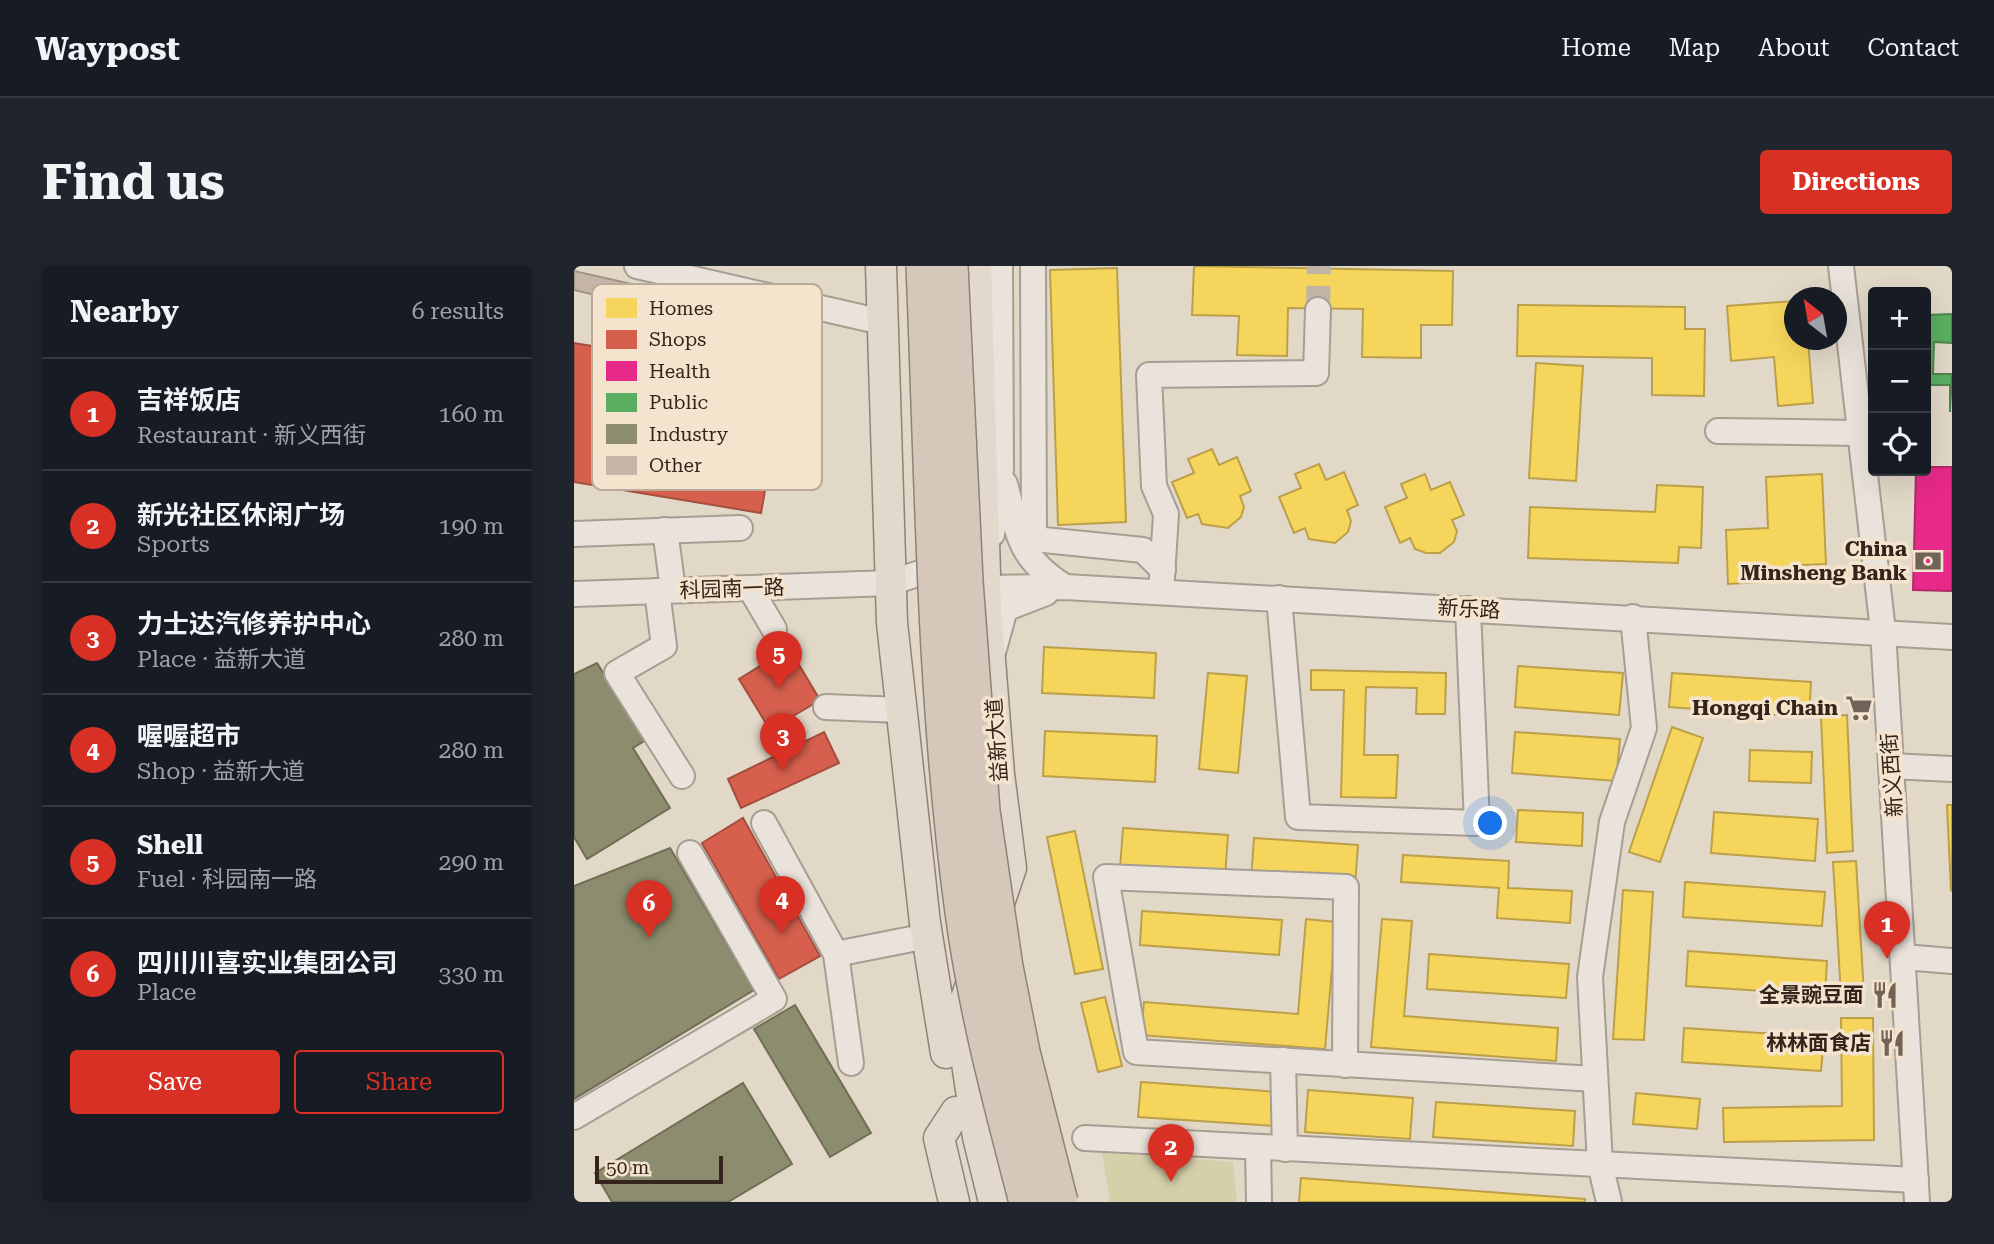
<!DOCTYPE html>
<meta charset="utf-8">
<style>
body{margin:0;font-family:"Roboto Serif","Noto Sans SC",serif;background:#20242c;color:#f1f3f6}
.controls{position:absolute;right:21px;top:21px;display:grid;overflow:hidden;border-radius:7px;box-shadow:0 7px 28px #0002}
.controls button{width:63px;height:63px;display:grid;place-items:center;padding:0;border:0;border-bottom:2px solid #363941;background:#171b24;color:#f1f3f6;font:35px sans-serif}
.compass{position:absolute;left:1210px;top:21px;width:63px;height:63px;border-radius:50%;background:#171b24;box-shadow:0 7px 28px #0002;rotate:329deg}
.scale{position:absolute;left:21px;bottom:18px;width:128px;box-sizing:border-box;padding-left:7px;border:4px solid #34241c;border-top:0;font-size:19px;line-height:24px;white-space:nowrap;color:#34241c;-webkit-text-stroke:5px #f5e4cd;paint-order:stroke}
.you{position:absolute;left:917px;top:558px;width:24px;height:24px;margin:-18px;border:5px solid #fff;border-radius:50%;background:#1a73e8;box-shadow:0 0 0 10px #1a73e833}
.badge{display:grid;place-items:center;width:46px;height:46px;border-radius:50%;background:#d93025;color:#fff;font-size:23px;font-weight:700}
.pin{position:absolute;translate:-50% -58px;filter:drop-shadow(0 2px 4px #0008)}
.pin::after{content:'';position:absolute;top:37px;width:24px;height:21px;background:inherit;clip-path:polygon(0 0,100% 0,50% 100%)}
.list{margin:0;padding:0;list-style:none}
h2{display:flex;justify-content:space-between;align-items:center;height:91px;margin:0;padding:0 28px;font-size:30px}
h2 small{font-size:23px;font-weight:400;color:#9ea1a6}
.list li{display:grid;grid-template-columns:46px 1fr auto;gap:21px;align-items:center;box-sizing:border-box;height:112px;padding:0 28px;border-top:2px solid #363941}
.list b{display:block;font-size:26px;white-space:nowrap}
.list p{margin:0;font-size:23px;white-space:nowrap;color:#9ea1a6}
.list em{font-size:23px;font-style:normal;color:#9ea1a6}
.actions{display:flex;gap:14px;padding:21px 28px}
.actions a{flex:1;padding:16px 0;border:2px solid #d93025;border-radius:7px;text-align:center;font-size:24px;color:#d93025}
.actions .main{background:#d93025;color:#fff}
.icon{flex:none;width:38px;height:38px;fill:none;stroke:currentColor;stroke-width:2;stroke-linecap:round;stroke-linejoin:round}
.map{position:relative;flex:none;width:1378px;height:936px;overflow:hidden;border-radius:7px}
header{display:flex;align-items:center;gap:42px;box-sizing:border-box;height:98px;padding:0 35px;background:#171b24;border-bottom:2px solid #363941}
header strong{font-size:33px}
nav{display:flex;gap:38px;margin-inline-start:auto;font-size:24px}
.intro{display:flex;align-items:center;justify-content:space-between;box-sizing:border-box;height:168px;padding:0 42px}
h1{margin:0;font-size:49px}
.button{padding:18px 32px;border-radius:7px;background:#d93025;color:#fff;font-size:24px;font-weight:700}
main{display:flex;gap:42px;padding:0 42px}
aside{flex:1;background:#171b24;border-radius:7px;box-shadow:0 7px 28px #0002}
.map>svg:first-child{display:block}
.green{fill:#d5d0aa}
.homes{fill:#f6d55c;stroke:#bca049;stroke-width:2}
.shops{fill:#d6604d;stroke:#a54e3e;stroke-width:2}
.health{fill:#e7298a;stroke:#b12869;stroke-width:2}
.public{fill:#5aae61;stroke:#4f854c;stroke-width:2}
.industry{fill:#8c8c6e;stroke:#726d55;stroke-width:2}
.building{fill:#c6b5a9;stroke:#a29388;stroke-width:2}
.lines{fill:none;stroke-linecap:round;stroke-linejoin:round}
.minor-tunnel{stroke:#bfb4a6;stroke-width:24;stroke-dasharray:24 12;stroke-linecap:butt}
.minor-casing{stroke:#a79d92;stroke-width:28}
.major-casing{stroke:#8c8379;stroke-width:33}
.minor{stroke:#eae3db;stroke-width:24}
.major{stroke:#e2d8cb;stroke-width:30}
.highway-bridge-casing{stroke:#8c8379;stroke-width:38;stroke-linecap:butt}
.highway-bridge{stroke:#d5c7ba;stroke-width:35}
.labels{text-anchor:middle;stroke-width:7;stroke-linejoin:round;paint-order:stroke}
.poi-label{font-size:21px;font-weight:bold;fill:#34241c;stroke:#f5e4cd;text-anchor:end}
.street-label{font-size:21px;fill:#34241c;stroke:#f5e4cd}
.key{fill:#f5e4cd;stroke:#bbaa98;stroke-width:2}
.key-label{font-size:19px;fill:#34241c}
</style>
<header>
<strong>Waypost</strong>
<nav><a>Home</a><a>Map</a><a>About</a><a>Contact</a></nav>
</header>
<div class="intro"><h1>Find us</h1><a class="button">Directions</a></div>
<main>
<aside>
<h2>Nearby<small>6 results</small></h2>
<ul class="list">
<li><span class="badge">1</span><div><b>吉祥饭店</b><p>Restaurant · 新义西街</p></div><em>160 m</em></li>
<li><span class="badge">2</span><div><b>新光社区休闲广场</b><p>Sports</p></div><em>190 m</em></li>
<li><span class="badge">3</span><div><b>力士达汽修养护中心</b><p>Place · 益新大道</p></div><em>280 m</em></li>
<li><span class="badge">4</span><div><b>喔喔超市</b><p>Shop · 益新大道</p></div><em>280 m</em></li>
<li><span class="badge">5</span><div><b>Shell</b><p>Fuel · 科园南一路</p></div><em>290 m</em></li>
<li><span class="badge">6</span><div><b>四川川喜实业集团公司</b><p>Place</p></div><em>330 m</em></li>
</ul>
<div class="actions"><a class="main">Save</a><a>Share</a></div>
</aside>
<div class="map">
<svg width="1378" height="936" viewBox="0 0 1378 936">
<rect width="100%" height="100%" fill="#e2d8c8"/>
<path class="green" d="M528 886 659 896 663 936H536Z"/>
<g class="homes">
<path d="M620 0 879 5 878 59H847V92L788 91 789 43 714 42 713 90 663 89 665 50 618 49Z"/>
<path d="M543 2 552 256 484 259 476 4Z"/>
<path d="M1220 35V74H1234L1239 137 1204 140 1200 91 1157 95 1153 40Z"/>
<path d="M944 39 1111 41V63H1131L1130 130 1078 129V92L943 90Z"/>
<path d="M962 97 1009 100 1002 215 955 212Z"/>
<path d="M638 183 645 199 663 191 677 225 666 230 670 241 667 251 654 262 628 258 624 248 613 252 598 216 620 207 614 193Z"/>
<path d="M745 198 752 214 770 206 784 239 773 244 777 255 774 266 761 277 735 273 731 262 720 267 705 231 727 222 721 208Z"/>
<path d="M851 208 857 224 876 216 890 249 878 254 883 265 880 276 866 287H852L841 283 836 272 826 277 811 241 833 232 827 218Z"/>
<path d="M1248 208 1252 298 1227 299V314L1154 318 1152 264 1194 262 1192 211Z"/>
<path d="M1083 219 1129 221 1127 282 1105 281 1104 297 954 292 956 241 1081 246Z"/>
<path d="M470 381 582 387 580 432 468 427Z"/>
<path d="M944 400 1049 407 1045 449 941 441Z"/>
<path d="M737 404 872 407 871 448H842L843 422 792 421 790 489H824L822 532 767 531 770 424H737Z"/>
<path d="M634 407 673 410 664 507 625 503Z"/>
<path d="M1098 407 1237 416 1235 451 1095 441Z"/>
<path d="M1273 449 1279 585 1253 587 1247 450Z"/>
<path d="M1098 461 1129 472 1086 596 1055 586Z"/>
<path d="M471 465 583 470 581 516 469 510Z"/>
<path d="M941 466 1046 473 1042 515 938 507Z"/>
<path d="M1176 484 1238 486 1237 517 1175 515Z"/>
<path d="M1373 539H1378V625L1377 624Z"/>
<path d="M944 544 1009 547 1008 580 942 576Z"/>
<path d="M1140 546 1244 553 1241 595 1137 587Z"/>
<path d="M549 562 654 569 651 611 546 603Z"/>
<path d="M501 565 529 703 501 708 473 571Z"/>
<path d="M680 572 784 579 781 620 677 613Z"/>
<path d="M829 589 935 595 934 622 998 625 996 657 923 652 925 622 827 616Z"/>
<path d="M1282 595 1290 728 1267 729 1259 596Z"/>
<path d="M1111 616 1251 626 1248 660 1109 651Z"/>
<path d="M1049 624 1079 626 1070 774 1039 773Z"/>
<path d="M568 645 708 654 705 689 566 679Z"/>
<path d="M732 653 762 656 751 783 567 769 570 736 724 748Z"/>
<path d="M808 653 838 655 830 750 984 762 982 795 797 781Z"/>
<path d="M1114 685 1253 695 1251 729 1112 720Z"/>
<path d="M855 688 995 698 992 732 853 723Z"/>
<path d="M531 731 548 800 524 806 507 737Z"/>
<path d="M1267 752H1299L1300 874 1150 876 1149 842 1268 840Z"/>
<path d="M1110 762 1250 771 1247 805 1108 796Z"/>
<path d="M567 816 706 826 703 860 564 851Z"/>
<path d="M734 824 839 832 836 873 731 866Z"/>
<path d="M1062 827 1126 833 1123 863 1059 858Z"/>
<path d="M862 836 1001 845 999 880 859 871Z"/>
<path d="M727 912 1011 933V936H725Z"/>
</g>
<g class="shops">
<path d="M0 77 211 112 187 247 0 216Z"/>
<path d="M215 382 246 434 196 464 165 413Z"/>
<path d="M250 466 265 497 167 542 154 513Z"/>
<path d="M169 552 246 690 205 713 128 577Z"/>
</g>
<path class="health" d="M1352 201H1378V325L1339 324 1342 205H1352Z"/>
<path class="public" d="M1378 48V77L1360 76 1359 108H1378L1376 146V119H1352V49Z"/>
<g class="industry">
<path d="M23 397 72 474 59 482 96 542 13 593 0 571V408Z"/>
<path d="M96 582 180 724 0 833V620Z"/>
<path d="M221 739 297 867 256 891 180 763Z"/>
<path d="M169 817 218 898 154 936H38L21 907Z"/>
</g>
<path class="building" d="M0 5 80 23 76 42 0 24Z"/>
<g class="lines">
<path class="minor-tunnel" d="M744 44 745 0"/>
<defs>
<g id="minor">
<path d="M63 0 308 56"/>
<path d="M459 0 460 273 569 284 589 304"/>
<path d="M1267 0 1309 365 1343 936"/>
<path d="M1144 165 1286 167"/>
<path d="M431 218C445 268 443 291 491 321"/>
<path d="M91 264 99 324"/>
<path d="M0 268 166 262"/>
<path d="M418 268 427 203 426 0"/>
<path d="M398 309 411 322 491 321 1378 371"/>
<path d="M176 322 200 363"/>
<path d="M83 325 90 380 43 407 108 510"/>
<path d="M587 326 592 248 580 220 575 109 742 107 744 44"/>
<path d="M0 328 316 317 352 305 364 285"/>
<path d="M705 332 724 551 903 557 894 343"/>
<path d="M420 383 431 343 472 327"/>
<path d="M252 441 326 444"/>
<path d="M1317 500 1378 503"/>
<path d="M190 557 262 688 353 670"/>
<path d="M262 688 277 797"/>
<path d="M1330 691 1378 695"/>
<path d="M709 794 711 883"/>
<path d="M771 799 772 621 532 611 562 786C715 794 868 804 1021 813"/>
<path d="M0 851 200 733 116 587"/>
<path d="M511 872 1342 914"/>
<path d="M684 882 685 936"/>
<path d="M1035 936 1026 898 1016 711 1038 556 1070 462 1059 351"/>
</g>
<g id="major">
<path d="M307 0 318 357 351 657 372 787"/>
<path d="M402 0 412 343 425 508 437 602 422 646"/>
<path d="M401 707 386 750 404 871 420 936"/>
<path d="M380 936 365 872 382 846"/>
</g>
</defs>
<use href="#minor" class="minor-casing"/>
<use href="#major" class="major-casing"/>
<use href="#minor" class="minor"/>
<use href="#major" class="major"/>
<defs>
<g id="highway-bridge">
<path d="M350 0C359 215 360 433 389 646 402 744 428 840 453 936"/>
<path d="M376 0 391 315 408 545 431 701 448 786 486 936"/>
</g>
</defs>
<use href="#highway-bridge" class="highway-bridge-casing"/>
<use href="#highway-bridge" class="highway-bridge"/>
</g>
<defs>
<symbol id="bank-bare" viewBox="-9 -9 18 18"><path d="M-6-4H6V4H-6ZM0-2.3a2.3 2.3 0 1 0 0 4.6a2.3 2.3 0 1 0 0-4.6Z" fill="#716358" stroke="#f5e4cd" stroke-width="2.5" paint-order="stroke"/></symbol>
<symbol id="supermarket-bare" viewBox="-9 -9 18 18"><path d="M-6-5.5h2.5l.6 2H6L4.5 2H-2.5L-4.4-4H-6ZM-1.5 3.2a1.3 1.3 0 1 0 .1 0ZM3 3.2a1.3 1.3 0 1 0 .1 0Z" fill="#716358" stroke="#f5e4cd" stroke-width="2.5" paint-order="stroke"/></symbol>
<symbol id="restaurant-bare" viewBox="-9 -9 18 18"><path d="M-5-6h1v4h1v-4h1v4h1v-4h1v5L-1.5 .5V6h-2V.5L-5-1ZM5-6V6H3V1.5H1.5Q1.5-4 5-6Z" fill="#716358" stroke="#f5e4cd" stroke-width="2.5" paint-order="stroke"/></symbol>
</defs>
<g fill-rule="evenodd">
<use href="#bank-bare" x="1335" y="276" width="38" height="38"/>
<use href="#supermarket-bare" x="1266" y="423" width="38" height="38"/>
<use href="#restaurant-bare" x="1292" y="710" width="38" height="38"/>
<use href="#restaurant-bare" x="1299" y="758" width="38" height="38"/>
</g>
<g class="labels">
<g class="poi-label">
<text x="1333" y="290">China<tspan x="1333" dy="24">Minsheng Bank</tspan></text>
<text x="1264" y="449">Hongqi Chain</text>
<text x="1290" y="736">全景豌豆面</text>
<text x="1297" y="784">林林面食店</text>
</g>
<g class="street-label">
<text transform="translate(158 323) rotate(-2)" y="7">科园南一路</text>
<text transform="translate(895 343) rotate(3)" y="7">新乐路</text>
<text transform="translate(423 474) rotate(-94)" y="7">益新大道</text>
<text transform="translate(1318 509) rotate(-94)" y="7">新义西街</text>
</g>
</g>
<rect x="18" y="18" width="230" height="206" rx="10" class="key"/>
<rect x="32" y="32" width="31" height="20" fill="#f6d55c"/>
<rect x="32" y="64" width="31" height="19" fill="#d6604d"/>
<rect x="32" y="95" width="31" height="20" fill="#e7298a"/>
<rect x="32" y="127" width="31" height="19" fill="#5aae61"/>
<rect x="32" y="158" width="31" height="20" fill="#8c8c6e"/>
<rect x="32" y="190" width="31" height="19" fill="#c6b5a9"/>
<g class="key-label">
<text x="75" y="49">Homes</text>
<text x="75" y="80">Shops</text>
<text x="75" y="112">Health</text>
<text x="75" y="143">Public</text>
<text x="75" y="175">Industry</text>
<text x="75" y="206">Other</text>
</g>
</svg>
<div class="controls">
<button>+</button>
<button>−</button>
<button><svg class="icon" aria-label="locate" viewBox="0 0 24 24"><circle cx="12" cy="12" r="6"/><path d="M12 2v4M12 18v4M2 12h4M18 12h4"/></svg></button>
</div>
<svg class="compass" viewBox="-18 -18 36 36"><path d="M0-13l5 13h-10z" fill="#e53935"/><path d="M0 13l5-13h-10z" fill="#9ea1a6"/></svg>
<div class="scale">50 m</div>
<div class="you"></div>
<div class="pin badge" style="left:1313px;top:693px">1</div>
<div class="pin badge" style="left:597px;top:916px">2</div>
<div class="pin badge" style="left:209px;top:505px">3</div>
<div class="pin badge" style="left:208px;top:668px">4</div>
<div class="pin badge" style="left:205px;top:423px">5</div>
<div class="pin badge" style="left:75px;top:672px">6</div>
</div>
</main>
